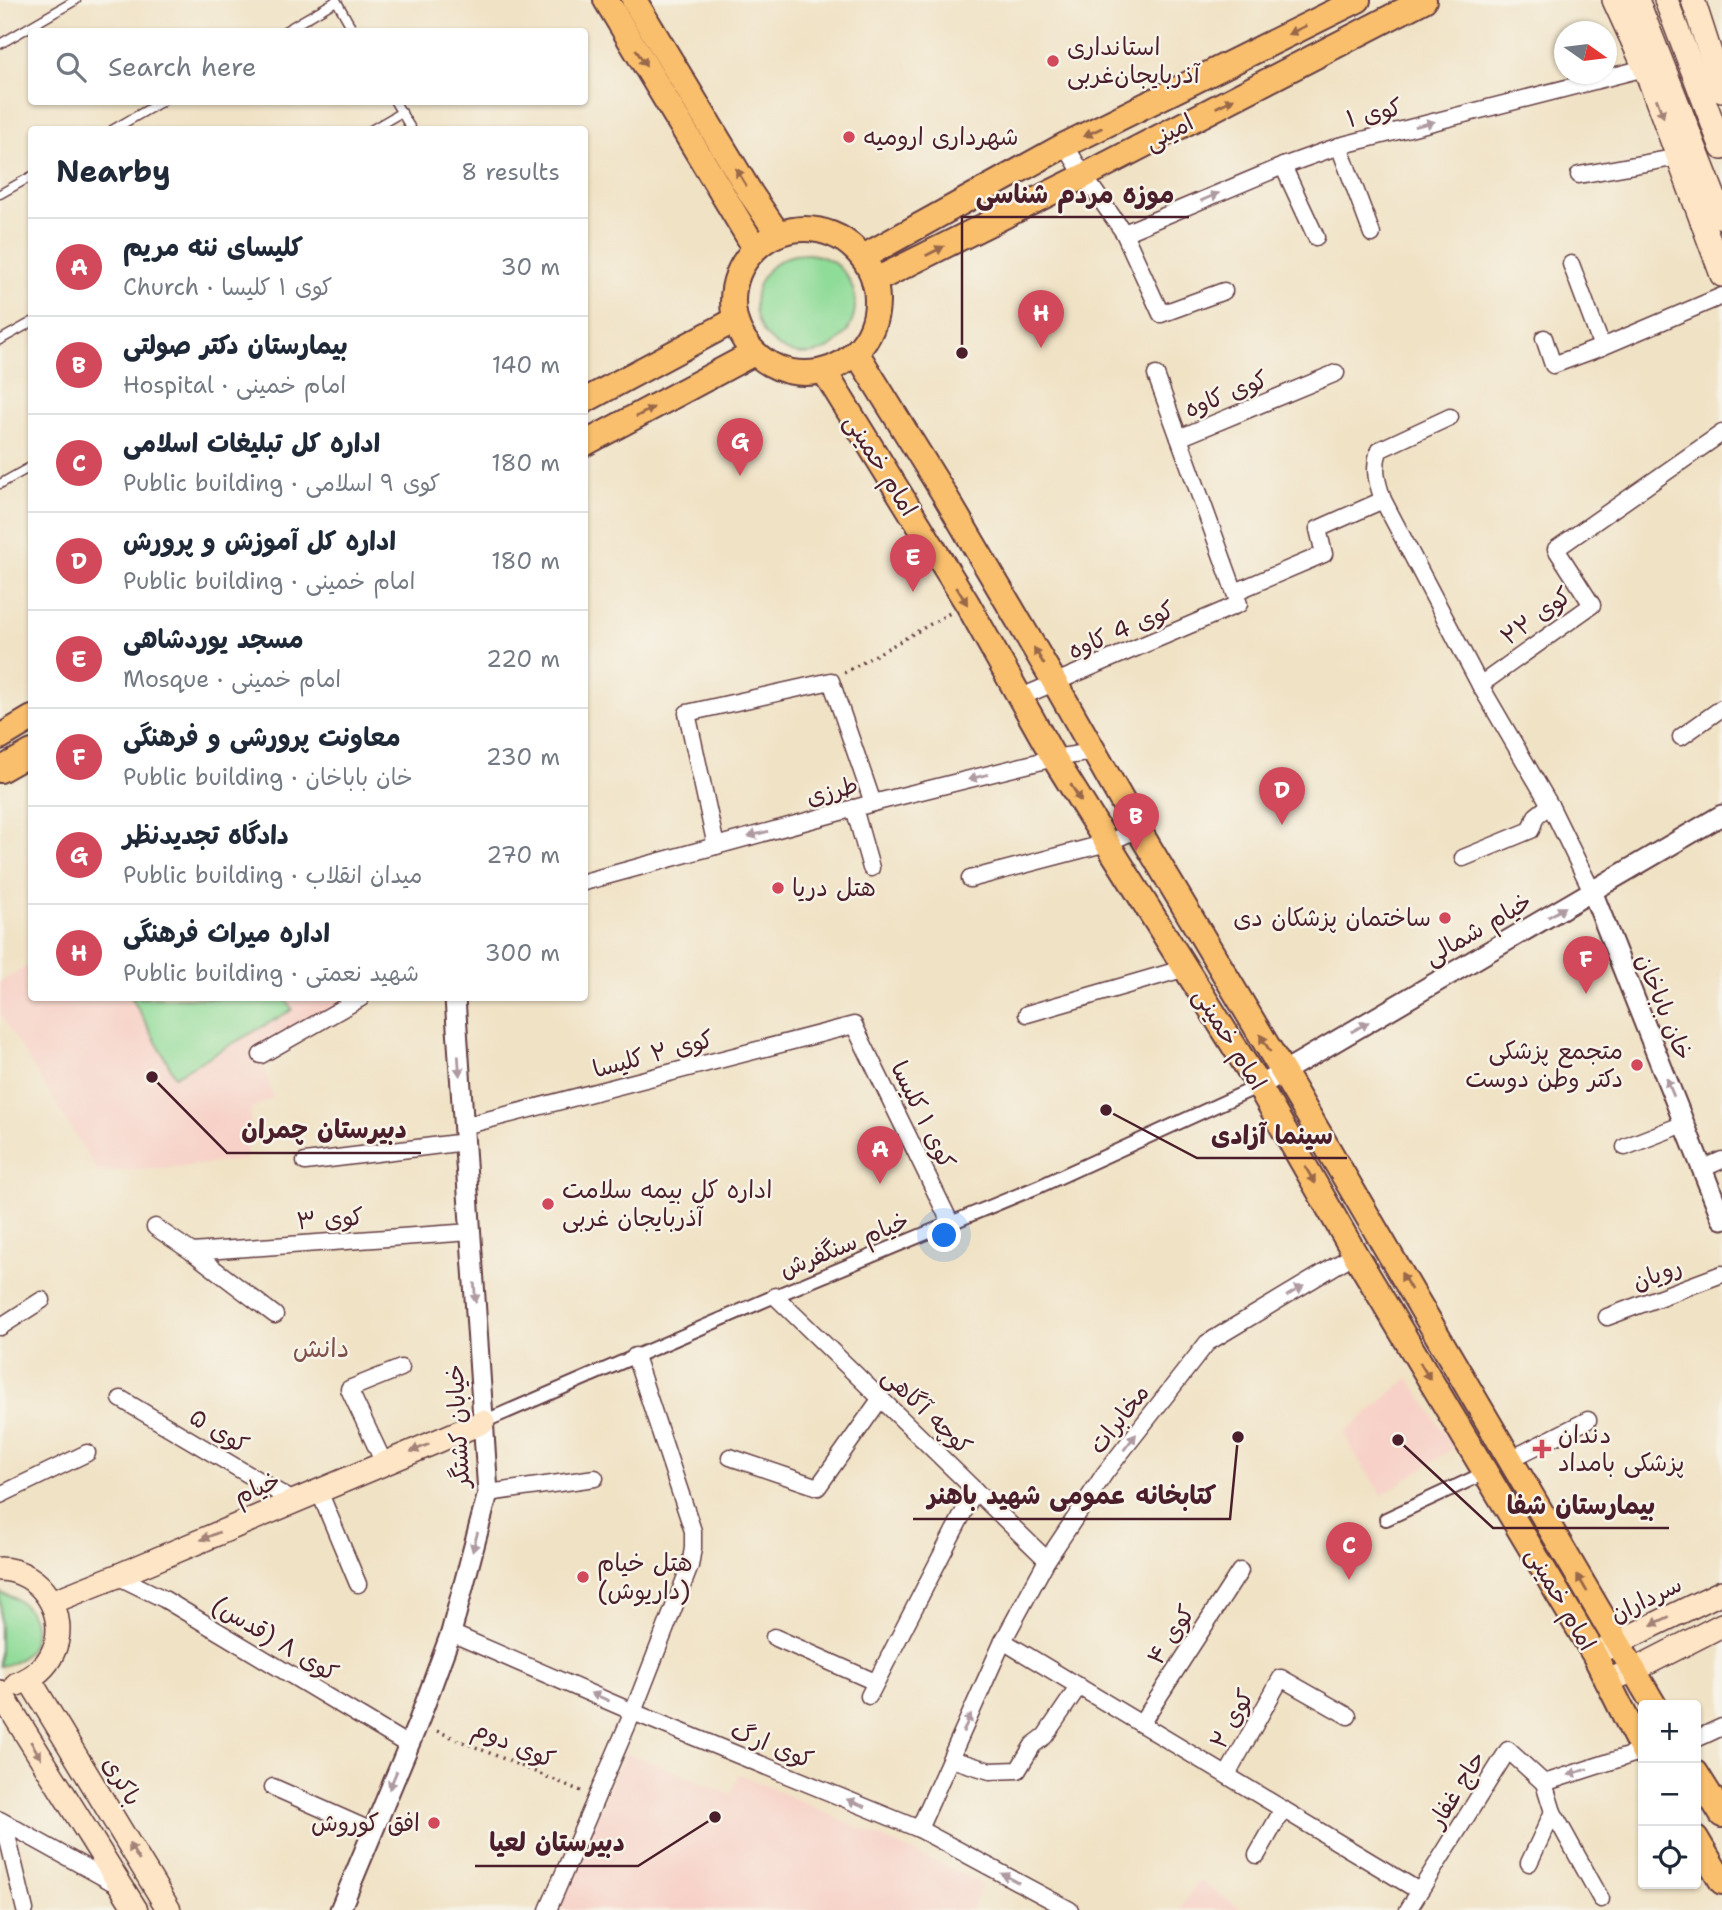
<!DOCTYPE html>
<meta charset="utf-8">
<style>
body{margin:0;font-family:"Shantell Sans","Playpen Sans Arabic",sans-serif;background:#f2f2f3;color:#1f2937}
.controls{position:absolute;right:21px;bottom:21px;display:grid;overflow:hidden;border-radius:7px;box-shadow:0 2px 5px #0004}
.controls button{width:63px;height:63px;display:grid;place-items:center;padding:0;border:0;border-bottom:2px solid #e0e1e3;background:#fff;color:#1f2937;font:35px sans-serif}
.compass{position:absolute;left:1554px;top:21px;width:63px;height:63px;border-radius:50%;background:#fff;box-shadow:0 2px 5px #0004;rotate:104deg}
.you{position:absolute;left:945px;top:1236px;width:24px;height:24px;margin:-18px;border:5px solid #fff;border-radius:50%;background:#1a73e8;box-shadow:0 0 0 10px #1a73e833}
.badge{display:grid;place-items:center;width:46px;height:46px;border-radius:50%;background:#d1495b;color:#fff;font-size:23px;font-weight:700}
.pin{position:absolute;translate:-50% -58px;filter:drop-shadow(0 2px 4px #0008)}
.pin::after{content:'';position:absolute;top:37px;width:24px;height:21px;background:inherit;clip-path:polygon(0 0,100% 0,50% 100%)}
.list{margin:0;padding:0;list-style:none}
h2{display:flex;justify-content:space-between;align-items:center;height:91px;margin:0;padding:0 28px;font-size:30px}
h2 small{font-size:23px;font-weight:400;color:#747a83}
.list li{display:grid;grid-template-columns:46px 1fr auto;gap:21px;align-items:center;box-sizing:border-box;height:98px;padding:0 28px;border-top:2px solid #e0e1e3}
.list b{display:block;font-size:26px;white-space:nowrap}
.list p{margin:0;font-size:23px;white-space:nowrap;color:#747a83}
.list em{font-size:23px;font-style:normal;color:#747a83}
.icon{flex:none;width:38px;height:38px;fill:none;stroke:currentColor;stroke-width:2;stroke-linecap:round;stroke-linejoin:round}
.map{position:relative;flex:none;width:1722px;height:1910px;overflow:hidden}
.search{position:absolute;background:#fff;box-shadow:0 2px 5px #0004;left:28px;top:28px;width:560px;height:77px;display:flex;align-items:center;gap:18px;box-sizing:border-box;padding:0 24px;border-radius:7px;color:#747a83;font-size:26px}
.panel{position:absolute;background:#fff;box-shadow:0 2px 5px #0004;left:28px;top:126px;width:560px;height:875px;border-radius:7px}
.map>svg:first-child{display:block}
.built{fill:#f7d1c7}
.green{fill:#8fdb98;stroke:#6c7d62;stroke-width:2}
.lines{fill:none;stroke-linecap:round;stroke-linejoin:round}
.service-casing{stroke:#633c42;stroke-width:11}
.pedestrian-casing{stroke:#633c42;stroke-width:16}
.minor-casing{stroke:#633c42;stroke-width:19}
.tertiary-casing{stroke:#633c42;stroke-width:23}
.secondary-casing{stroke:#633c42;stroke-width:26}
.primary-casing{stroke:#633c42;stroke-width:28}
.path{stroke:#633c42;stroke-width:3.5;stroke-dasharray:2 5;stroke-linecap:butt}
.service{stroke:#fff;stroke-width:8}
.pedestrian{stroke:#fff;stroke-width:12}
.minor{stroke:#fff;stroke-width:16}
.tertiary{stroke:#fff;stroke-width:19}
.secondary{stroke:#fde5c5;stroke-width:23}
.primary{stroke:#f9bf6d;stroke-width:24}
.oneway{fill:#996749}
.oneway2{fill:#a48278}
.oneway3{fill:#ae9aa0}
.poi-dot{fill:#d1495b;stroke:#f7f3e8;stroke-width:2.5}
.labels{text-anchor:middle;stroke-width:5;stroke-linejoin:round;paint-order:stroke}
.poi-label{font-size:24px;fill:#4a1f2b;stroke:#f7f3e8;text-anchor:start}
.street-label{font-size:24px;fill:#4a1f2b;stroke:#f7f3e8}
.neighbourhood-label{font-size:26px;fill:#7f514b;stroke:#f7f3e8}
.leader{fill:none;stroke:#4a1f2b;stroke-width:2.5}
.callout-dot{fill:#4a1f2b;stroke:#f7f3e8;stroke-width:2.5}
.callout-label{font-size:26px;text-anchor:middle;font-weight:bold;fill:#4a1f2b;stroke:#f7f3e8;stroke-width:5;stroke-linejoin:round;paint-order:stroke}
</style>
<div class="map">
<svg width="1722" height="1910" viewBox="0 0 1722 1910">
<rect width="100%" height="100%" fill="#f7f3e8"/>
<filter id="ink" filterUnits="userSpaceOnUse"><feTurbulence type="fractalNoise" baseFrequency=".0143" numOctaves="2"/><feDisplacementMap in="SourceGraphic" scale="14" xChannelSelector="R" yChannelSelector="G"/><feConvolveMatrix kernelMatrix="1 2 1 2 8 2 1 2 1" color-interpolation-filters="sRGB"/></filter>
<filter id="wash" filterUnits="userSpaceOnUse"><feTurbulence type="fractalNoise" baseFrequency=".00686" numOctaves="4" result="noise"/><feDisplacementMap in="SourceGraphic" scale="28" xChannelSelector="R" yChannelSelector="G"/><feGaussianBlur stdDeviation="1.57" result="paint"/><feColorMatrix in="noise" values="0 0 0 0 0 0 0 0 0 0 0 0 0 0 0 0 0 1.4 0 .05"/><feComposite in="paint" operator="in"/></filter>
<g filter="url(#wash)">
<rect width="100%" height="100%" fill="#f0e2c5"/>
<g class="built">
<path d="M31 964 32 998H361L261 1055 273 1098 251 1109 246 1160 176 1167 98 1172 0 1014V982Z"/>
<path d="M1409 1378 1454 1448 1382 1495 1353 1451 1344 1433Z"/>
<path d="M625 1752 731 1794 739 1774 982 1883 972 1910H555Z"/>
<path d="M1199 1880 1242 1910H1179Z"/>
</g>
<g class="green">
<circle cx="805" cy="304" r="50"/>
<path d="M132 998H285L292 1010 175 1076Z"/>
<path d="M0 1593C46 1602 46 1660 0 1666Z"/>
</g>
</g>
<g filter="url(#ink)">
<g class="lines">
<defs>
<g id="service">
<path d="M336 0 354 32"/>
<path d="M283 32 336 1"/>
<path d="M0 44 76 0"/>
<path d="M395 102 412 130"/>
<path d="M112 130 161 102"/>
<path d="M371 130 402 112"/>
<path d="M0 194 32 176"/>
<path d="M0 340 32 322"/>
<path d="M0 484 32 466"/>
</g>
<g id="pedestrian">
<path d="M483 1422 775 1296 1040 1186 1259 1086"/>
<path d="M1386 1519 1487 1472"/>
</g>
<g id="minor">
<path d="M1065 145 1084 176 1124 233 1161 314 1224 291"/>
<path d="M1339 146 1372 234"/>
<path d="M1283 166 1316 237"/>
<path d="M1579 175 1679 157"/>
<path d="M1124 233 1283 166 1339 146 1645 68"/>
<path d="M1571 264 1602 347"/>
<path d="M1544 338 1553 365 1602 347 1722 296"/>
<path d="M1156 375 1179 438"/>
<path d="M1450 417 1379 450C1373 469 1377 482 1383 500L1480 685"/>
<path d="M1235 592 1324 554 1318 529 1383 500"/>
<path d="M1021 697 1239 604 1179 438 1336 373"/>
<path d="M1681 737 1722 708"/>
<path d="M854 808 871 868"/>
<path d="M716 846 687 713 831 681 873 803"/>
<path d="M1463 858 1531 830 1536 816 1550 805"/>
<path d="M970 879 1107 843 1138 829"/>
<path d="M584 882 873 803 1054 758 1093 752"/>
<path d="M1592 891 1550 805 1480 685 1592 605 1556 549 1722 433"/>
<path d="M1027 1014 1186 968"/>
<path d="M261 1055 361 998"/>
<path d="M464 1126 854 1025 951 1224"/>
<path d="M1625 1147 1684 1124"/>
<path d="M305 1162 465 1142"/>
<path d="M1702 1169 1722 1160"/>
<path d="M155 1227 192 1252 275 1315"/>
<path d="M192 1252 471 1232"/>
<path d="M775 1296 1047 1560"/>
<path d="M1607 1317 1722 1274"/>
<path d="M0 1327 42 1300"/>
<path d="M121 1399 293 1501"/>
<path d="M730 1457 818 1487 881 1398"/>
<path d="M1511 1459 1588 1420"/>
<path d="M384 1463 349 1389 401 1368"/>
<path d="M319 1491 358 1584"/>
<path d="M488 1493 595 1478"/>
<path d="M0 1495 87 1453"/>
<path d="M117 1576 164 1599 408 1745"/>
<path d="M451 1633 633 1712 919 1829 1070 1910"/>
<path d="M774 1637 875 1682"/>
<path d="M1003 1641 1419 1891"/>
<path d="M869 1696 975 1490"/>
<path d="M1141 1724 1240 1571"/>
<path d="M1696 1739 1722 1727"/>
<path d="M951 1759 990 1771 1018 1770 1033 1745 1045 1736 1079 1686"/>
<path d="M1227 1775 1281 1678 1348 1716"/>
<path d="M1544 1783 1553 1812 1601 1899"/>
<path d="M273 1787 372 1831"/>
<path d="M0 1820 121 1887"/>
<path d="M4 1823 25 1910"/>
<path d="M919 1829 1003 1641 1047 1560 1105 1473 1207 1343 1355 1254"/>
<path d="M1257 1855 1283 1809"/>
<path d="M1529 1863 1553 1812"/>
<path d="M548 1910 633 1712 690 1566 693 1548V1531L635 1356"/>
<path d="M1408 1910 1508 1750 1544 1783 1643 1751"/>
</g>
<g id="tertiary">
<path d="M1592 891 1722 1219"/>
<path d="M1259 1086 1722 815"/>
<path d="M340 1910 418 1723 451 1633 488 1493 455 998"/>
</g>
<g id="secondary">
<path d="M1614 0 1645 68 1722 275"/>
<path d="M1637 0 1722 217"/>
<path d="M1666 0 1722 148"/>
<path d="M1693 0 1722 90"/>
<path d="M0 1569C41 1570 70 1615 53 1652 46 1668 32 1678 17 1684"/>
<path d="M52 1602 117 1576 483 1422"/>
<path d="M1594 1654 1722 1592"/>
<path d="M29 1679 169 1910"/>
<path d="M1607 1681 1632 1671 1722 1625"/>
<path d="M0 1692 136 1910"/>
</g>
<g id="primary">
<path d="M606 0 755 248"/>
<path d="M634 0 751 194 778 234"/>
<circle cx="805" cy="301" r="72"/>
<path d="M863 257 1065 145 1358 0"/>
<path d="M874 281 1084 176 1424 0"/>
<path d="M856 352 944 494 1055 683 1138 829 1283 1072 1654 1705"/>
<path d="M824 371 967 603 1054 758 1259 1086 1355 1254 1594 1654 1643 1752"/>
<path d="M584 401 735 320"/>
<path d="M584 444 754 353"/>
<path d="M0 737 32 718"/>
<path d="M0 770 32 752"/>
<path d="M1696 1773 1722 1815"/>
<path d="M1696 1838 1722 1882"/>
</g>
</defs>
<use href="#service" class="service-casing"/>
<use href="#pedestrian" class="pedestrian-casing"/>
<use href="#minor" class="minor-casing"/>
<use href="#tertiary" class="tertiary-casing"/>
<use href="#secondary" class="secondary-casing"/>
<use href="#primary" class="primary-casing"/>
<g class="path">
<path d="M844 673 950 613"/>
<path d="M437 1731 581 1791"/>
</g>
<use href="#service" class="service"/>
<use href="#pedestrian" class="pedestrian"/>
<use href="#minor" class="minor"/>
<use href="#tertiary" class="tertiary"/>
<use href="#secondary" class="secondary"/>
<use href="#primary" class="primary"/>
</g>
<defs><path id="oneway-solid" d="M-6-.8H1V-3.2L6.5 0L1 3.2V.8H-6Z" transform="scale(1.75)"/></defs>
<g class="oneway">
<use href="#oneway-solid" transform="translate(1297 30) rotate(154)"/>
<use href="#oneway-solid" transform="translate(641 58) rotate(59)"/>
<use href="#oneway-solid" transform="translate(1225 103) rotate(-27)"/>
<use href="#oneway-solid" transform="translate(1093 132) rotate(154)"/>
<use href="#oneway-solid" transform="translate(741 177) rotate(-121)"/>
<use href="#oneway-solid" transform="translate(935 251) rotate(-27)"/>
<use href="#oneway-solid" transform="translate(645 412) rotate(-28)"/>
<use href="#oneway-solid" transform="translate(962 596) rotate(58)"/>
<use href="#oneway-solid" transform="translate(1039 656) rotate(-121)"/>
<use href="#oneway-solid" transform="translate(1076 793) rotate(58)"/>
<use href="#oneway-solid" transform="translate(1265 1043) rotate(-121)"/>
<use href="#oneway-solid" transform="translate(1310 1175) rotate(60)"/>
<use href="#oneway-solid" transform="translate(1406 1281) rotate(-120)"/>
<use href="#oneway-solid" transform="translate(1425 1371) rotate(59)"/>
<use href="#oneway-solid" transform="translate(1582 1583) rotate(-120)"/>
</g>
<g class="oneway2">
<use href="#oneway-solid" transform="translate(1660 108) rotate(69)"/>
<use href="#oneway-solid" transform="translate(420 1448) rotate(157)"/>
<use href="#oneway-solid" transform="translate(210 1536) rotate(157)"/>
<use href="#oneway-solid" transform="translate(1660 1621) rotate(155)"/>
<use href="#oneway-solid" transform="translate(36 1750) rotate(58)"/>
<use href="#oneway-solid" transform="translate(134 1852) rotate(-121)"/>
</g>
<g class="oneway3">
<use href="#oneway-solid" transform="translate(1425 124) rotate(-14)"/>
<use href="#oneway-solid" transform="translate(1210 197) rotate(-23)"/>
<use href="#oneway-solid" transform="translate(978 777) rotate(166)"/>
<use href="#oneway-solid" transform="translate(758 834) rotate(165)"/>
<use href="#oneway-solid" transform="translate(1557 912) rotate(-30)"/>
<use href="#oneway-solid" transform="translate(1360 1027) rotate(-30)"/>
<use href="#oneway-solid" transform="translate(459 1066) rotate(86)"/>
<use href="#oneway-solid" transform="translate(1670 1087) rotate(-112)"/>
<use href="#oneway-solid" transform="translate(1295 1291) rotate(-31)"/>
<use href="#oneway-solid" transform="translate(475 1293) rotate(86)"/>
<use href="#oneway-solid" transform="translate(1130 1442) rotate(-52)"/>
<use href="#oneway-solid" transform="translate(475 1542) rotate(105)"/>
<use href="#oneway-solid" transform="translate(600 1697) rotate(-157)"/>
<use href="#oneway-solid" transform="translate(967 1723) rotate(-66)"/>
<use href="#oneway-solid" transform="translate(1578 1772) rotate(162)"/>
<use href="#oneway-solid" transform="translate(393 1780) rotate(113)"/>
<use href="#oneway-solid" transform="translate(856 1803) rotate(-158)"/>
<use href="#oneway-solid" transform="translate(1010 1878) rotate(-152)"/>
</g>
</g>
<g class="poi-dot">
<circle cx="1053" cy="61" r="7"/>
<circle cx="849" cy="137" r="7"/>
<circle cx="778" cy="888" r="7"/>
<circle cx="1445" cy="918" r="7"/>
<circle cx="1637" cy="1065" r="7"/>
<circle cx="548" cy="1204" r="7"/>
<path d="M1538.5 1438.5h7v7h7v7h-7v7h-7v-7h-7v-7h7z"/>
<circle cx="583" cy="1577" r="7"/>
<circle cx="434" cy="1823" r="7"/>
</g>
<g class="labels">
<g class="poi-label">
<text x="1067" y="55">استانداری<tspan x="1067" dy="28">آذربایجان‌غربی</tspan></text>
<text x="863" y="145">شهرداری ارومیه</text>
<text x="792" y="896">هتل دریا</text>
<text x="1431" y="926" text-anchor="end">ساختمان پزشکان دی</text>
<text x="1623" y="1059" text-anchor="end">متجمع پزشکی<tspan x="1623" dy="28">دکتر وطن دوست</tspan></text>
<text x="562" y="1198">اداره کل بیمه سلامت<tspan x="562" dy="28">آذربایجان غربی</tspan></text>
<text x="1558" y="1443">دندان‌<tspan x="1558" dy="28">پزشکی بامداد</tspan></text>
<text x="597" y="1571">هتل خیام<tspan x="597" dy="28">(داریوش)</tspan></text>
<text x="420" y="1831" text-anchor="end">افق کوروش</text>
</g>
<g class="street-label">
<text transform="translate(1374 113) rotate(-14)" y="8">کوی ۱</text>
<text transform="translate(1169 132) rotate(-27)" y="8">امینی</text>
<text transform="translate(1226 394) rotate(-22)" y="8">کوی کاوه</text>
<text transform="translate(881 465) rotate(58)" y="8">امام خمینی</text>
<text transform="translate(1536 616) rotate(-36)" y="8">کوی ۲۲</text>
<text transform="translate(1121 630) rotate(-23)" y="8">کوی 4 کاوه</text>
<text transform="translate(832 791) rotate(-15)" y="8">طرزی</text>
<text transform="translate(1478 929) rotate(-30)" y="8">خیام شمالی</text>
<text transform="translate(1664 1007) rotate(68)" y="8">خان باباخان</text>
<text transform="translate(1230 1039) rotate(58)" y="8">امام خمینی</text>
<text transform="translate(653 1054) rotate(-15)" y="8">کوی ۲ کلیسا</text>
<text transform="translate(923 1115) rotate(64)" y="8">کوی ۱ کلیسا</text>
<text transform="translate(330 1219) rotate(-4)" y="8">کوی ۳</text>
<text transform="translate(844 1245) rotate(-22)" y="8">خیام سنگفرش</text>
<text transform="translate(1657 1274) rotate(-20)" y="8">رویان</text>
<text transform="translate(927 1411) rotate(44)" y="8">کوچه آگاهی</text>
<text transform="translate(1119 1419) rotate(-52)" y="8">مخابرات</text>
<text transform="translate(458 1426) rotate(-93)" y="8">خیابان کشتگر</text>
<text transform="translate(219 1431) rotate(31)" y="8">کوی ۵</text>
<text transform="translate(257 1488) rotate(-23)" y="8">خیام</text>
<text transform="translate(1561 1599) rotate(60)" y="8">امام خمینی</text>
<text transform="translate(1646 1599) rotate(-26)" y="8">سرداران</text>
<text transform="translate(1171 1635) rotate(-57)" y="8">کوی ۴</text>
<text transform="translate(275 1639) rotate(31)" y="8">کوی ۸ (قدس)</text>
<text transform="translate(1232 1719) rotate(-61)" y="8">کوی ۲</text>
<text transform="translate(514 1744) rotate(23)" y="8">کوی دوم</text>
<text transform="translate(772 1745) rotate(22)" y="8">کوی ارگ</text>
<text transform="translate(122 1781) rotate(59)" y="8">باکری</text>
<text transform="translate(1457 1789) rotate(-58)" y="8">حاج غفار</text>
</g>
<g class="neighbourhood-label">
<text x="321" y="1357">دانش</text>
</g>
</g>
<path class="leader" d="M962 353L962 217H1189M152 1077L227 1153H421M1106 1110L1197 1158H1347M1238 1437L1230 1519H913M1398 1440L1493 1528H1669M715 1817L638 1866H475"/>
<g class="callout-dot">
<circle cx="962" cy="353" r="7"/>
<circle cx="152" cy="1077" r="7"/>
<circle cx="1106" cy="1110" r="7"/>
<circle cx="1238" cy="1437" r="7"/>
<circle cx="1398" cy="1440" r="7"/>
<circle cx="715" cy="1817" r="7"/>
</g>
<g class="callout-label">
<text x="1075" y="203">موزه مردم شناسی</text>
<text x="324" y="1138">دبیرستان چمران</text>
<text x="1272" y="1144">سینما آزادی</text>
<text x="1072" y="1504">کتابخانه عمومی شهید باهنر</text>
<text x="1581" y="1514">بیمارستان شفا</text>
<text x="557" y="1851">دبیرستان لعیا</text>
</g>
</svg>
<div class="controls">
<button>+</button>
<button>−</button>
<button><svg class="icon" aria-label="locate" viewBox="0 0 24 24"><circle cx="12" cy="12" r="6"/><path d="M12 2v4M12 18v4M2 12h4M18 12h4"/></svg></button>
</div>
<svg class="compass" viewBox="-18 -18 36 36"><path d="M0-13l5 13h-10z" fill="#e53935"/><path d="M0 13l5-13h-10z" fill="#747a83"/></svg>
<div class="you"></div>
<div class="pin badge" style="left:880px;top:1184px">A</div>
<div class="pin badge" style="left:1136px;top:851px">B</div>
<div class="pin badge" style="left:1349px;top:1580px">C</div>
<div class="pin badge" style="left:1282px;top:825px">D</div>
<div class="pin badge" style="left:913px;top:592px">E</div>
<div class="pin badge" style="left:1586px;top:994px">F</div>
<div class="pin badge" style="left:740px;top:476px">G</div>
<div class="pin badge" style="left:1041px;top:348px">H</div>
<div class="search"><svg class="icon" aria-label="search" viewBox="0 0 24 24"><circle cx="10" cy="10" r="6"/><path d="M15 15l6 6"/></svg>Search here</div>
<section class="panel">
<h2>Nearby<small>8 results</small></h2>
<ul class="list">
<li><span class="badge">A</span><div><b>کلیسای ننه مریم</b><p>Church · کوی ۱ کلیسا</p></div><em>30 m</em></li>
<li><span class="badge">B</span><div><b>بیمارستان دکتر صولتی</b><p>Hospital · امام خمینی</p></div><em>140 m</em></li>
<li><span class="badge">C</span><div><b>اداره کل تبلیغات اسلامی</b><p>Public building · کوی ۹ اسلامی</p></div><em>180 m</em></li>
<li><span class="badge">D</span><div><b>اداره کل آموزش و پرورش</b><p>Public building · امام خمینی</p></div><em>180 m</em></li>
<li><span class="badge">E</span><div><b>مسجد یوردشاهی</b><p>Mosque · امام خمینی</p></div><em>220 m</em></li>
<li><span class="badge">F</span><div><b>معاونت پرورشی و فرهنگی</b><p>Public building · خان باباخان</p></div><em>230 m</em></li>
<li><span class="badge">G</span><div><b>دادگاه تجدیدنظر</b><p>Public building · میدان انقلاب</p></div><em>270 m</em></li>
<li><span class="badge">H</span><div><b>اداره میراث فرهنگی</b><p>Public building · شهید نعمتی</p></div><em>300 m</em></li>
</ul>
</section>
</div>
